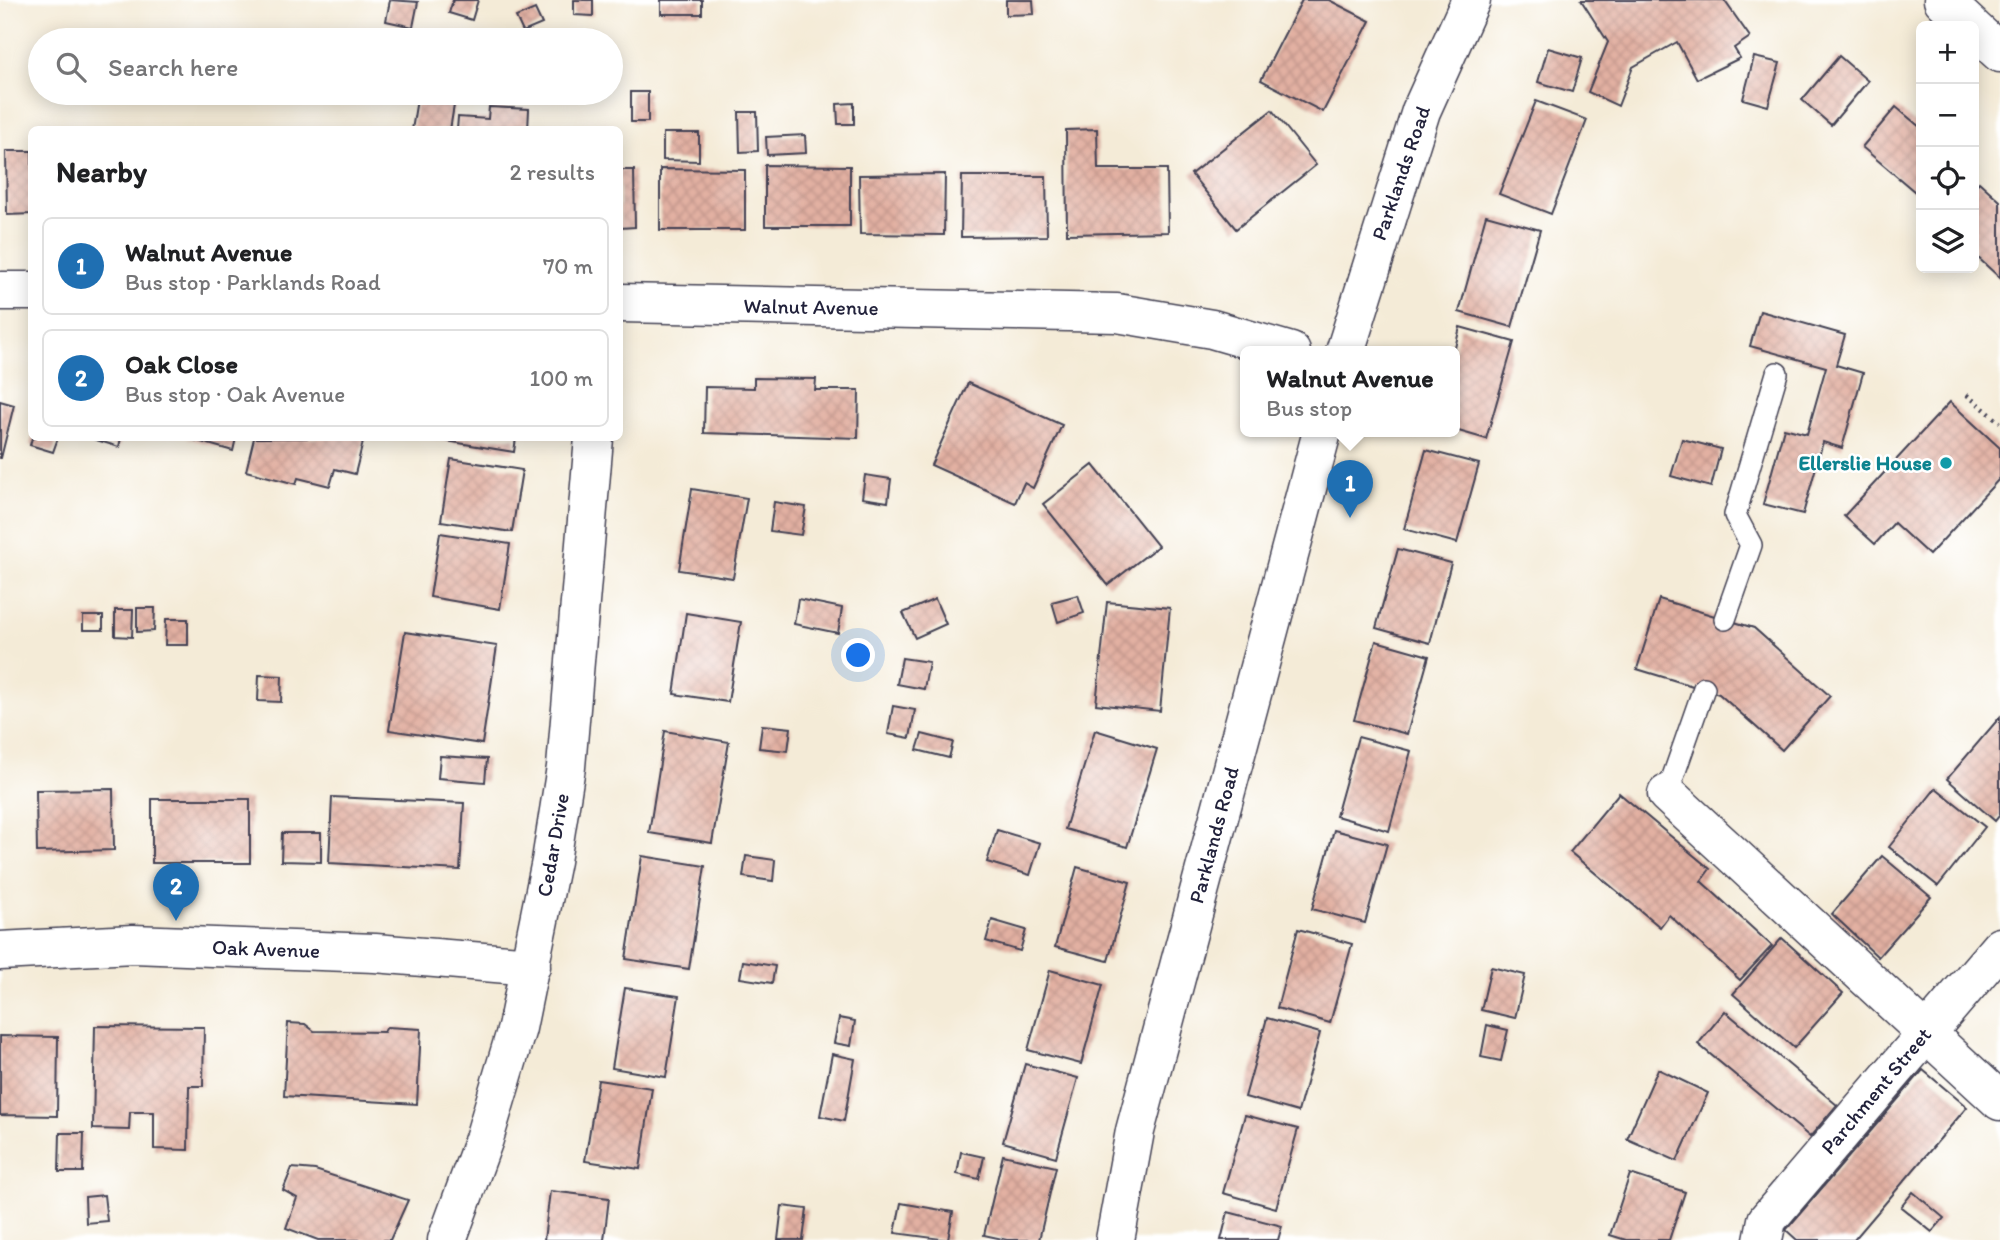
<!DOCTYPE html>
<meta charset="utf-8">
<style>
body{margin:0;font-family:Itim,sans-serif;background:#f2f2f2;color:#202124}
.controls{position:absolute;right:21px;top:21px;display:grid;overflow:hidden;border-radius:10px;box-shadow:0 4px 18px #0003}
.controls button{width:63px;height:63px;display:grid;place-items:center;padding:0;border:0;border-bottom:2px solid #e0e0e0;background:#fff;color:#202124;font:35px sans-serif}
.you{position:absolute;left:859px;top:656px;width:24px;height:24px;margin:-18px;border:5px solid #fff;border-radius:50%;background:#1a73e8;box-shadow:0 0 0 10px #1a73e833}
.badge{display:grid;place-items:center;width:46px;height:46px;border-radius:50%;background:#1f6fb2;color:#fff;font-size:23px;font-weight:700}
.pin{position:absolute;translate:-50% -58px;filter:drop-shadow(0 2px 4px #0008)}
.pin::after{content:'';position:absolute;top:37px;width:24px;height:21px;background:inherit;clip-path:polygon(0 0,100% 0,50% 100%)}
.popup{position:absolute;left:1240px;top:346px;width:220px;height:91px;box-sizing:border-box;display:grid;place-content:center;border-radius:10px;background:#fff;filter:drop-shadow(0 2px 5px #0005);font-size:23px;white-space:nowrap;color:#757577}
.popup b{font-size:26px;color:#202124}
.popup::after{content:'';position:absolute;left:50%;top:100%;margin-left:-14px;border:14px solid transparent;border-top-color:#fff}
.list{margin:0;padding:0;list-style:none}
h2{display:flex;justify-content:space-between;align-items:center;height:91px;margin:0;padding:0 28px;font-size:30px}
h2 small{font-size:23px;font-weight:400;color:#757577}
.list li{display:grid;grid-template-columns:46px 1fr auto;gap:21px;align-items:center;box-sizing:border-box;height:98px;margin:0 14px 14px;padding:0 14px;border:2px solid #e0e0e0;border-radius:10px}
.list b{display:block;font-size:26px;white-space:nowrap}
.list p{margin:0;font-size:23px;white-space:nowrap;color:#757577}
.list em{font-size:23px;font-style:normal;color:#757577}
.icon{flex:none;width:38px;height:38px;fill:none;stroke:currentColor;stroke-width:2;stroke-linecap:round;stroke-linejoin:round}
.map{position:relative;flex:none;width:2000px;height:1240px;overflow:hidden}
.search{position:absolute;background:#fff;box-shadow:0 4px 18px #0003;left:28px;top:28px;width:595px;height:77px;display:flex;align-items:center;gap:18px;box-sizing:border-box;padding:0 24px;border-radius:38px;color:#757577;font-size:26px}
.panel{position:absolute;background:#fff;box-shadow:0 4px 18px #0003;left:28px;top:126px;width:595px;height:315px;border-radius:10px}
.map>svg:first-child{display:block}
.building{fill:url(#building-cross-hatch)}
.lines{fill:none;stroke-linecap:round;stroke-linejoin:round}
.lane-casing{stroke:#424052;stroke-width:24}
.street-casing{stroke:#424052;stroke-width:41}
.secondary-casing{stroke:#424052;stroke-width:41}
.path{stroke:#424052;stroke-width:4.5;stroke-dasharray:2 5;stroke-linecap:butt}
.lane{stroke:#fff;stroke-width:21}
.street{stroke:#fff;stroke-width:38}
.secondary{stroke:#fff;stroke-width:38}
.culture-dot{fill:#0f9aa8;stroke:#fff;stroke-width:2.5}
.labels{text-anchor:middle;stroke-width:5;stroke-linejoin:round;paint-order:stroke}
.street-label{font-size:21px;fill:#22223b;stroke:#fff}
.culture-label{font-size:21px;font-weight:bold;fill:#0d838f;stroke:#fff;text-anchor:end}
</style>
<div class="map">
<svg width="2000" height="1240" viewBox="0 0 2000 1240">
<defs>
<pattern id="building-cross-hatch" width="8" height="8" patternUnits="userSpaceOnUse" patternTransform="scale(1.75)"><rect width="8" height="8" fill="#e2b0a2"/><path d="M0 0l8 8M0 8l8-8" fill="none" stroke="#c2978c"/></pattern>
</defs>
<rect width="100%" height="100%" fill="#fff"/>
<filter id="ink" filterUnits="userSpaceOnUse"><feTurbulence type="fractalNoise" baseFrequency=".0143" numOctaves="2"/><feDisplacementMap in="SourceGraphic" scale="14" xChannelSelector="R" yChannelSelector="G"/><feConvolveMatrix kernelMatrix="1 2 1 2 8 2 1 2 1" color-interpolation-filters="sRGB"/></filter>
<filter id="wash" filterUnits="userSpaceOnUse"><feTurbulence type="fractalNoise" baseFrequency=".00686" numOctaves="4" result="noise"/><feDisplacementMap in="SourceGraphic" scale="28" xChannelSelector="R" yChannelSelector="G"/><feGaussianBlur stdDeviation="1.57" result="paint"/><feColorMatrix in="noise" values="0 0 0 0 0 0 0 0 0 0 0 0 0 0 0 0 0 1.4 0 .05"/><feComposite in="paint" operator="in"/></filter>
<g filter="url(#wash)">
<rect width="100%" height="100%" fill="#f4ebd7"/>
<g id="blocks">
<g class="building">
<path d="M390 0 418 2 413 27 386 21Z"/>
<path d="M453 0H478L472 20 449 13Z"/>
<path d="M574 0H593V16L574 15Z"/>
<rect x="661" y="0" width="41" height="14"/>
<path d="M1006 0H1033L1034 14 1006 15Z"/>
<path d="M1302 0H1329L1370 21 1323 112 1261 80Z"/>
<path d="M1581 0H1724L1750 37 1734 48 1740 58 1697 79 1677 42 1633 67 1618 106 1588 92 1608 42Z"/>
<path d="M535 9 542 24 523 32 516 17Z"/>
<path d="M1548 48 1582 58 1572 92 1538 82Z"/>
<path d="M1839 56 1868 81 1831 125 1802 100Z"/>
<path d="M1754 57 1780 63 1768 106 1743 99Z"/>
<rect x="631" y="92" width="17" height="30"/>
<path d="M418 93H456L450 130H412Z"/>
<path d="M1536 101 1587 120 1551 214 1499 194Z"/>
<path d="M854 103V124H838L837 104Z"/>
<path d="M489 107 529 109 528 130H457L458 117 488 119Z"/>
<path d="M1896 107 1921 128V197L1862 147Z"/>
<path d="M1272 110 1316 165 1236 229 1191 174Z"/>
<path d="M739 112H757L758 151 740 152Z"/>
<path d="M1097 129 1098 169H1167L1168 232 1067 234 1066 130Z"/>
<path d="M663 133H699V161L663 160Z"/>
<path d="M805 135 806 153 767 155 766 137Z"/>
<path d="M6 151H32V214L7 215Z"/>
<path d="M765 165 850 166V226H765Z"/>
<path d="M660 169 745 170V230H660Z"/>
<path d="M620 170H634L635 227 620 228Z"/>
<path d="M945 174 944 235 860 234 859 175Z"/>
<path d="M962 176H1046L1047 236 961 237Z"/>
<path d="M1979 182 2000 201V278L1974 254V188Z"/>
<path d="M1486 215 1540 230 1512 327 1459 312Z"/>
<path d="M1760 311 1845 335 1836 365 1863 373 1842 448 1823 442 1803 514 1763 504 1784 428 1807 434 1826 367 1750 346Z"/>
<path d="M1460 327 1514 342 1486 439 1455 430 1454 352Z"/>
<path d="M754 378 816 379 815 390H859L858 438 704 433 705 387 754 388Z"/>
<path d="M968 383 1062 425 1033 488 1024 483 1015 503 931 465Z"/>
<path d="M0 401 14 405 1 458H0Z"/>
<path d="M1950 402 2000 448V478L1929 555 1894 523 1875 544 1844 516Z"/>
<path d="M32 438H58L53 452 30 445Z"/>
<path d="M90 438H121L119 447Z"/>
<path d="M187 438H236L233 451Z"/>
<path d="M254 438H364L355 474 335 469 330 486 298 478 296 484 246 471Z"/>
<path d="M428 438H516L514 452Z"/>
<path d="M1682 439 1721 449 1711 487 1671 476Z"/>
<path d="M1426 450 1479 464 1457 543 1404 529Z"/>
<path d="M451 459 522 470 512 532 441 521Z"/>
<path d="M1093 465 1158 546 1108 585 1043 504Z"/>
<path d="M865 475 891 479 888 502 862 498Z"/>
<path d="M692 489 747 498 733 578 679 570Z"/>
<path d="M774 502 806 507 801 535 770 531Z"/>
<path d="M440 533 510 544 500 609 430 597Z"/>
<path d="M1398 549 1451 563 1430 643 1376 628Z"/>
<path d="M1078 595 1084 613 1058 622 1052 602Z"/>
<path d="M798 599 842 608 838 633 794 624Z"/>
<path d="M935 599 946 624 915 638 903 613Z"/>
<path d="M1659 599 1754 628 1830 696 1782 750 1719 694 1637 669Z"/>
<path d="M1107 602 1170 608 1160 711 1096 704Z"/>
<path d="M137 608H155L154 631 137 632Z"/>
<path d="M115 610H133L132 637 115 636Z"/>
<path d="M686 613 741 622 728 702 674 694Z"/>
<rect x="83" y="616" width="20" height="14"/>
<path d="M166 619H188V645H165Z"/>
<path d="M405 632 497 646 482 744 389 730Z"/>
<path d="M1376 641 1429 656 1407 734 1354 720Z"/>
<path d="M902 658 929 662 924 689 897 684Z"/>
<path d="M259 675 282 676 281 702 258 701Z"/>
<path d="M893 706 915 710 910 738 888 734Z"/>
<path d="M2000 717V815L1995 821 1947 779Z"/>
<path d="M762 725 791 728 788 751 759 748Z"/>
<path d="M1095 730 1157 749 1127 847 1065 829Z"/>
<path d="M665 731 729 742 712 843 649 833Z"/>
<path d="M922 734 953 742 949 758 917 750Z"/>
<path d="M1358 737 1411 751 1389 831 1336 816Z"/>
<path d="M440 756 487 759 485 782 438 778Z"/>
<path d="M1936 788 1985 827 1938 886 1889 847Z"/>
<path d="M113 789 114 850 37 852 36 790Z"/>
<path d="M1619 793 1710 869 1701 881 1772 946 1740 980 1669 915 1660 927 1570 852Z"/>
<path d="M332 797 464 803 460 870 329 863Z"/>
<rect x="152" y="799" width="98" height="64"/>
<path d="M997 830 1040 843 1030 875 987 862Z"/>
<path d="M1334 830 1387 844 1365 923 1312 909Z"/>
<path d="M282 833H321V862L281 861Z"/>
<path d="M642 856 705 866 689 969 626 959Z"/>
<path d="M746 856 775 860 773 881 743 877Z"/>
<path d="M1882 856 1931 897 1878 957 1832 914Z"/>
<path d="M1077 867 1130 882 1108 961 1055 947Z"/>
<path d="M992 920 1026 930 1020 951 986 941Z"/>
<path d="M1298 929 1352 944 1330 1023 1277 1008Z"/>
<path d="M1782 938 1843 993 1794 1048 1733 994Z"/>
<path d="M743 961 775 966 772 983 740 978Z"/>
<path d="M1491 967 1525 975 1515 1018 1481 1010Z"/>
<path d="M1050 970 1103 985 1081 1064 1028 1050Z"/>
<path d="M625 988 679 996 666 1077 612 1068Z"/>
<path d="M1725 1011 1837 1105 1810 1137 1698 1044Z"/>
<path d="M839 1018 855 1021 851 1046 834 1043Z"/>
<path d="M1267 1018 1320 1033 1298 1112 1245 1097Z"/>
<path d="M288 1023 305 1024 314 1031 384 1032 387 1027 421 1029 417 1104 284 1096Z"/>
<path d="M1487 1025 1508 1030 1501 1061 1481 1057Z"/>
<path d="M95 1026 204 1027 203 1086H189L188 1150 154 1149V1112H130L129 1130 93 1129Z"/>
<path d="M0 1036 58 1037 57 1116 0 1115Z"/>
<path d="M832 1054 855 1059 844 1121 820 1116Z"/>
<path d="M1025 1064 1078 1078 1056 1157 1003 1142Z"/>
<path d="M1658 1069 1708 1093 1677 1161 1627 1139Z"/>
<path d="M1923 1070 1967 1107 1854 1240H1797L1786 1230Z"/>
<path d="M598 1080 652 1088 640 1169 585 1161Z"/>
<path d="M1245 1115 1298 1129 1276 1208 1223 1193Z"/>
<path d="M60 1133H84L83 1172H59Z"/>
<path d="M961 1152 984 1157 979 1179 957 1174Z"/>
<path d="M1003 1155 1056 1167 1039 1240H1007L984 1235Z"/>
<path d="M292 1168 315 1170 408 1200 390 1240H318L286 1228 297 1198 283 1190Z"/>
<path d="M1630 1174 1685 1192 1669 1240H1626L1610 1235Z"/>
<path d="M550 1191 609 1198 604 1240H544Z"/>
<path d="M1913 1192 1944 1218 1932 1232 1901 1207Z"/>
<path d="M104 1195 107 1221 86 1223 85 1197Z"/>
<path d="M901 1203 953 1212 948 1240 895 1233Z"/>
<path d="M782 1206 807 1209 803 1240H778Z"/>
<path d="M1228 1212 1282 1226 1278 1240H1221Z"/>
</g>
</g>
</g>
<g filter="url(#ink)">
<use href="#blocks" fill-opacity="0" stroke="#424052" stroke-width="2"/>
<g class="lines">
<defs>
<g id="lane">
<path d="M1725 619 1751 545 1735 515 1777 373"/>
<path d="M1667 794 1704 688"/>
</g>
<g id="street">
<path d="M0 291H32"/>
<path d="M620 303 1117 313 1212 329 1291 352"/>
<path d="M1345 352 1421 111 1471 0"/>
<path d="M1667 794 2000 1101"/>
<path d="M0 951 133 944 375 953 531 966"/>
<path d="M447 1240 484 1139 517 1028 551 861 566 767 594 438"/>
<path d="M1115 1240 1135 1131 1322 432"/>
<path d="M1763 1240 1767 1220 2000 947"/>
</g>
<g id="secondary">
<path d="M1943 0 1971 26"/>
<path d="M1974 29 2000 53"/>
</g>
</defs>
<use href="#lane" class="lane-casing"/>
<use href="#street" class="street-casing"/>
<use href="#secondary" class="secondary-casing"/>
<path class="path" d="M1967 395 2000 422"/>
<use href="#lane" class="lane"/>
<use href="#street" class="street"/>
<use href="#secondary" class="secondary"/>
</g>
</g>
<circle class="culture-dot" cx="1946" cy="463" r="7"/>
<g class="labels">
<g class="street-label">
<text transform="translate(1401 173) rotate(-71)" y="7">Parklands Road</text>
<text transform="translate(811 307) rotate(1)" y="7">Walnut Avenue</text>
<text transform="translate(1214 835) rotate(-75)" y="7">Parklands Road</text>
<text transform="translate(553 845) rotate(-80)" y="7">Cedar Drive</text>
<text transform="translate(266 949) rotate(2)" y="7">Oak Avenue</text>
<text transform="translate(1876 1091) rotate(-50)" y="7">Parchment Street</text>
</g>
<g class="culture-label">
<text x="1932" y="470">Ellerslie House</text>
</g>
</g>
</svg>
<div class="controls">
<button>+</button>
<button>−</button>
<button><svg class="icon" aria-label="locate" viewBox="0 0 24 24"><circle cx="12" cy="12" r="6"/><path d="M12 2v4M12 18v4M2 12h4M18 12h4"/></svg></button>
<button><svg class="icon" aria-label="layers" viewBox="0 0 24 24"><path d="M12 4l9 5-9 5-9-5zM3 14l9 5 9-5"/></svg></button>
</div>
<div class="you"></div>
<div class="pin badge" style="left:1350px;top:518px">1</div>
<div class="popup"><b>Walnut Avenue</b>Bus stop</div>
<div class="pin badge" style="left:176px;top:921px">2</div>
<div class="search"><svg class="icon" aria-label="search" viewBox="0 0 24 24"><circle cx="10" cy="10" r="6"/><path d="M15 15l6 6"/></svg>Search here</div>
<section class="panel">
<h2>Nearby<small>2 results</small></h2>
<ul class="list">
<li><span class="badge">1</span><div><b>Walnut Avenue</b><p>Bus stop · Parklands Road</p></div><em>70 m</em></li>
<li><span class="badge">2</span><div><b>Oak Close</b><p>Bus stop · Oak Avenue</p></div><em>100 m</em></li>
</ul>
</section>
</div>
